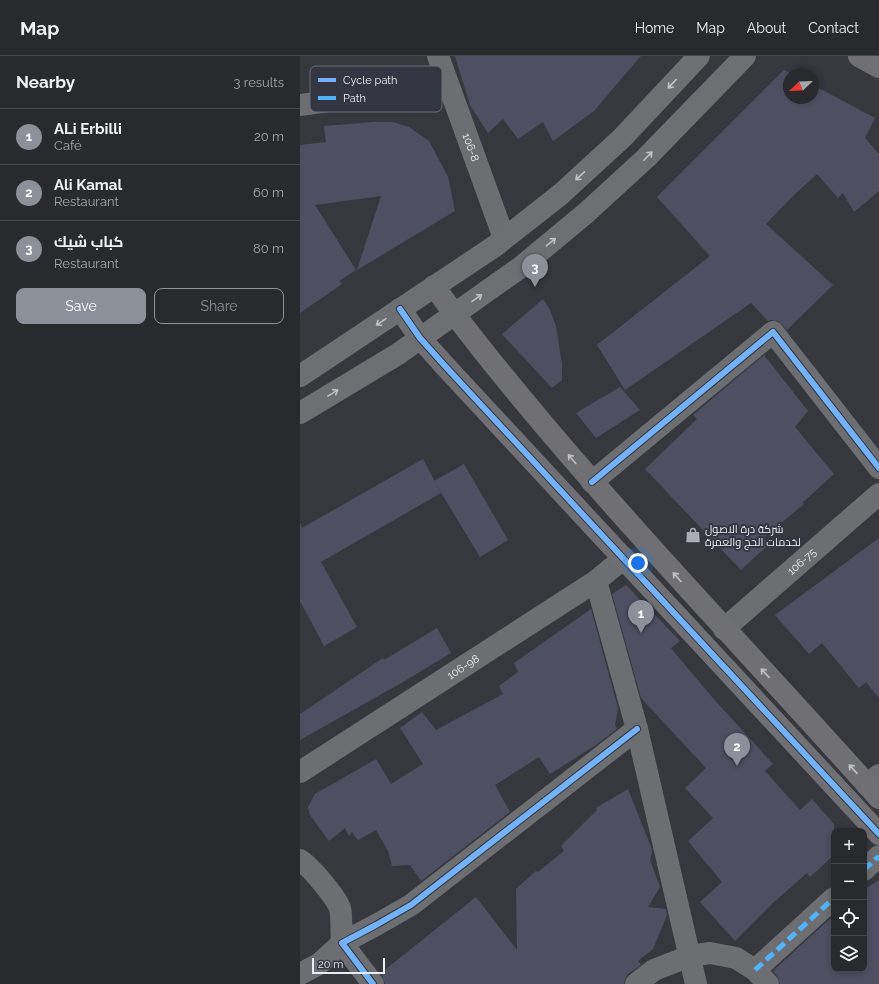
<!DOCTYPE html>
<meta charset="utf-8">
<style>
body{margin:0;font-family:Raleway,Cairo,sans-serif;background:#35363a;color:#f1f3f6}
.controls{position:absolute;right:12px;bottom:12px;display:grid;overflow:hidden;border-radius:8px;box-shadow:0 2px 6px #0003}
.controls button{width:36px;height:36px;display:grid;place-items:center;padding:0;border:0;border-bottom:1px solid #45464a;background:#292a2e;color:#f1f3f6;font:20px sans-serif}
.compass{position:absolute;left:483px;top:12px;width:36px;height:36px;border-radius:50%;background:#292a2e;box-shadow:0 2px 6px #0003;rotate:247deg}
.scale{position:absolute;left:12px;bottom:10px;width:73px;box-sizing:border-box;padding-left:4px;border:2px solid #eaecf3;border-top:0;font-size:11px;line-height:14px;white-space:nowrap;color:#eaecf3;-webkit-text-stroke:3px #343741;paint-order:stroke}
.you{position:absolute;left:338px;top:507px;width:14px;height:14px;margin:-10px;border:3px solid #fff;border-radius:50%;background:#1a73e8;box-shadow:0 0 0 6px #1a73e833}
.badge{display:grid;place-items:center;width:26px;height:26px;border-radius:50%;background:#8c9099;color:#fff;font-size:13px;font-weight:700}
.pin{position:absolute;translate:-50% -33px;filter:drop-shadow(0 1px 2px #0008)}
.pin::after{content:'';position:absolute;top:21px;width:14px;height:12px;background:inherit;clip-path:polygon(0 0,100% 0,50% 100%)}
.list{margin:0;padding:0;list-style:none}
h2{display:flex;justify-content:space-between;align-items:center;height:52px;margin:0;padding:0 16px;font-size:17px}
h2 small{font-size:13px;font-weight:400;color:#a5a7aa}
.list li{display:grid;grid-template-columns:26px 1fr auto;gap:12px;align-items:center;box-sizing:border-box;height:56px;padding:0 16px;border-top:1px solid #45464a}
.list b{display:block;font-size:15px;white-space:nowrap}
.list p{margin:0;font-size:13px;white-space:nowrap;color:#a5a7aa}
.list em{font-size:13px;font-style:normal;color:#a5a7aa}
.actions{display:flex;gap:8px;padding:12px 16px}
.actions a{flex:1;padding:9px 0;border:1px solid #8c9099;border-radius:8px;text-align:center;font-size:14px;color:#8c9099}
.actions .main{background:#8c9099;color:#fff}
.icon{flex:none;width:22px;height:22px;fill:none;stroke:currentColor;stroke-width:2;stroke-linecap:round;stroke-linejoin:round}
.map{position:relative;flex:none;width:579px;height:928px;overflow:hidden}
header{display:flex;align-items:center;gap:24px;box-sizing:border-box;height:56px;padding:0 20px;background:#292a2e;border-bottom:1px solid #45464a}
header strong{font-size:19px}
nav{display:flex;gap:22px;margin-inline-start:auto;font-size:14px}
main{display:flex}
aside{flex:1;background:#292a2e}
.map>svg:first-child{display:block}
.building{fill:#4e5061}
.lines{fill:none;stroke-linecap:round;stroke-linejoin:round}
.street{stroke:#6d6e71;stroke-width:22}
.secondary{stroke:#707074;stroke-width:22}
.primary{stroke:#6e6f73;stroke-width:22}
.quiet{stroke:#52b3f8;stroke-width:5;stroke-dasharray:10 5;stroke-linecap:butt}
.cycleway-casing{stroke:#343741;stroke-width:8}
.cycleway{stroke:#73b2f8;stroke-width:6}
.oneway{stroke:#bfc0c6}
.oneway2{stroke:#bfc1c7}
.labels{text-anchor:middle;stroke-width:4;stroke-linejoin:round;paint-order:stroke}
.street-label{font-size:11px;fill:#eaecf3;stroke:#343741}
.poi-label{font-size:11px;fill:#eaecf3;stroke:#343741;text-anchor:start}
.key{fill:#343741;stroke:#6b6d76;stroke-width:1}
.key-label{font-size:11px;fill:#eaecf3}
</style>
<header>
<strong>Map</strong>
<nav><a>Home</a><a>Map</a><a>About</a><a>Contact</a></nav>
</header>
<main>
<aside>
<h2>Nearby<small>3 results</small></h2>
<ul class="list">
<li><span class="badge">1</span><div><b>ALi Erbilli</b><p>Café</p></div><em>20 m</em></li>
<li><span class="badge">2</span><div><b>Ali Kamal</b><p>Restaurant</p></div><em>60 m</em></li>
<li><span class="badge">3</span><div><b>كباب شيك</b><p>Restaurant</p></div><em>80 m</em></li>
</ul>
<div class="actions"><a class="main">Save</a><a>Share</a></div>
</aside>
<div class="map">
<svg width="579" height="928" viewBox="0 0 579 928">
<rect width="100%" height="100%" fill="#37383e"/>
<g class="building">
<path d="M155 0H341L294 55 253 85 243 66 218 83 203 63 188 77 170 49Z"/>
<path d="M484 14 492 18H489V42H513V29L575 62 565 82 579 98V135L554 156 543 137 538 142 517 118 493 140 466 168 533 229 487 274 478 265 471 264 468 265 451 247 325 334 297 289 410 200 357 141Z"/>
<path d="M75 66H93L109 71 129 85 148 121 155 155 57 214 81 140 15 149 56 214 39 225 42 228 0 257V89L26 86 24 70Z"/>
<path d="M243 243 250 254 256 270 262 308V324L252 332 202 278Z"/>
<path d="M464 299 508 355 495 371 534 418 502 447 504 448 463 482 469 488 441 514 345 413 397 363 393 359Z"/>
<path d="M320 331 340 354 296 382 276 357Z"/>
<path d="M123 403 141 437 21 506 57 571 24 590 0 545V468L2 472Z"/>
<path d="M164 408 208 484 180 501 134 425Z"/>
<path d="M579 482V642L566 626 559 632 522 587 509 598 475 559Z"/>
<path d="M326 529 380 585 371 592 412 641 473 708 465 715 500 754 512 743 534 768V799L510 821 507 817 473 847 435 885 400 846 422 826 388 785 413 762 385 732 406 712 341 642 312 538Z"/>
<path d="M291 553 318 652 315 669 317 673 296 689 250 718 239 701 195 729 210 756 121 825 110 809 92 810 88 795 76 774 58 784 52 776 49 780 45 772 29 785 10 759 8 751 15 738 76 703 91 728 123 708 100 672 122 656 136 674 203 638 199 630 218 616 214 607Z"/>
<path d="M137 572 151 597 103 626 0 684V658L83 602 84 604Z"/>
<path d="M328 733 351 791 352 797 350 804 360 831 348 851 366 853 367 859 353 893 338 905 341 909 328 918 325 923 324 928H85L81 917 176 841 217 894 216 833 236 815 238 816 264 795 261 790 297 754 296 752Z"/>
<path d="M579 824V928H480L477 920 473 915 534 859V913H564V834Z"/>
</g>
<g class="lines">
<g class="street">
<path id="s1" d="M138 0 204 182"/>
<path d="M0 49 147 28"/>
<path d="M292 426 473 276 579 412"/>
<path d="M296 525 337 673 396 928"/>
<path id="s2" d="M424 573 579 438"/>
<path id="s3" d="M0 716 296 525 324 502"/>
<path d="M567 729 579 719"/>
<path d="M0 804C11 811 35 840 40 852 42 860 41 878 42 887L19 908 0 918"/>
<path d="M564 814 579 800"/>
<path d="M455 914 534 842"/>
<path d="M73 928 42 887 76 869 111 849 337 673"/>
<path d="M336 928 354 914 390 900 410 897 436 902 455 914 468 928"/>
</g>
<g class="secondary">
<path d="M559 0 579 11"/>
<path d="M134 230C168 278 206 324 244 369 352 497 468 617 579 742"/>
<path d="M100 253 120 282 145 310 579 778"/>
</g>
<g class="primary">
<path d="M0 320 195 190 261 138 322 82 399 0"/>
<path d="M0 357 98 298 221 211 286 157 346 102 445 0"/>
</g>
<g class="quiet">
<path d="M564 814 579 800"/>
<path d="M455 914 534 842"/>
</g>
<defs>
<g id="cycleway">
<path d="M100 253 120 282 145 310 579 778"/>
<path d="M292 426 473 276 579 412"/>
<path d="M73 928 42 887 76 869 111 849 337 673"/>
</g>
</defs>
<use href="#cycleway" class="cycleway-casing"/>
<use href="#cycleway" class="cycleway"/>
</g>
<defs><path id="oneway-shaft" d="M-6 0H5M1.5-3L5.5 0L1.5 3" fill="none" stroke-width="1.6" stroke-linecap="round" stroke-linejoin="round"/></defs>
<g class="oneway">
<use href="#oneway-shaft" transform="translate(372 28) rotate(133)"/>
<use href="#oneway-shaft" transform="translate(348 100) rotate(-45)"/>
<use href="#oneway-shaft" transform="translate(280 120) rotate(137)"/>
<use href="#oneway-shaft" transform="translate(251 186) rotate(-40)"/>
<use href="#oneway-shaft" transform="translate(177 242) rotate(-35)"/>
<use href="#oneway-shaft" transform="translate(81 266) rotate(146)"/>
<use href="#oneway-shaft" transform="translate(33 337) rotate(-31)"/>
</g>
<g class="oneway2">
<use href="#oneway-shaft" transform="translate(272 403) rotate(-130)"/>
<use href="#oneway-shaft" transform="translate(377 521) rotate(-132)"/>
<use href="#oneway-shaft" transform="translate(465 617) rotate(-133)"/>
<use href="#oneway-shaft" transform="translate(553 713) rotate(-133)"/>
</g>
<defs>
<symbol id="shop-bare" viewBox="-9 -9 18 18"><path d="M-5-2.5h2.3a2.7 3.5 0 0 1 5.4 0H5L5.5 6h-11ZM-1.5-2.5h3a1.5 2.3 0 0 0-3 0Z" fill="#abadb4" stroke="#343741" stroke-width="2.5" paint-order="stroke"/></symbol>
</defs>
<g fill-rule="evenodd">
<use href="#shop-bare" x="382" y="468" width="22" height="22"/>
</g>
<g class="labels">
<g class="street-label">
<text dy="4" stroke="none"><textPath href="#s1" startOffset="97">106-8</textPath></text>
<text dy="4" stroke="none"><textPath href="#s2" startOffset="103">106-75</textPath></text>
<text dy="4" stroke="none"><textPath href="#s3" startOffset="194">106-98</textPath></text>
</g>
<g class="poi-label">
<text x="405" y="477">شركة درة الاصول<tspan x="405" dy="13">لخدمات الحج والعمرة</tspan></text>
</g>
</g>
<rect x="10" y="10" width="132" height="46" rx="6" class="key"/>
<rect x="18" y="22" width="18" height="4" fill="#73b2f8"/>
<rect x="18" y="40" width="18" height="4" fill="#52b3f8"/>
<g class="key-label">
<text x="43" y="28">Cycle path</text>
<text x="43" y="46">Path</text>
</g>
</svg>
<div class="controls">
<button>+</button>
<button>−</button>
<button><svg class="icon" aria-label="locate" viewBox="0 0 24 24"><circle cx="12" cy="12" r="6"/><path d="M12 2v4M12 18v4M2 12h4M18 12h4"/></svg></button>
<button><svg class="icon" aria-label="layers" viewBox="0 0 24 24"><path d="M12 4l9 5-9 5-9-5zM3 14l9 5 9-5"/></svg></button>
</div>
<svg class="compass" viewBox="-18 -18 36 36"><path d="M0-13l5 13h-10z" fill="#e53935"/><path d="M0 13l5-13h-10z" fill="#a5a7aa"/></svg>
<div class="scale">20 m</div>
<div class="you"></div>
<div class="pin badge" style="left:341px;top:577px">1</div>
<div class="pin badge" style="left:437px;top:710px">2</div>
<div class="pin badge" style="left:235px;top:231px">3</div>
</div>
</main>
